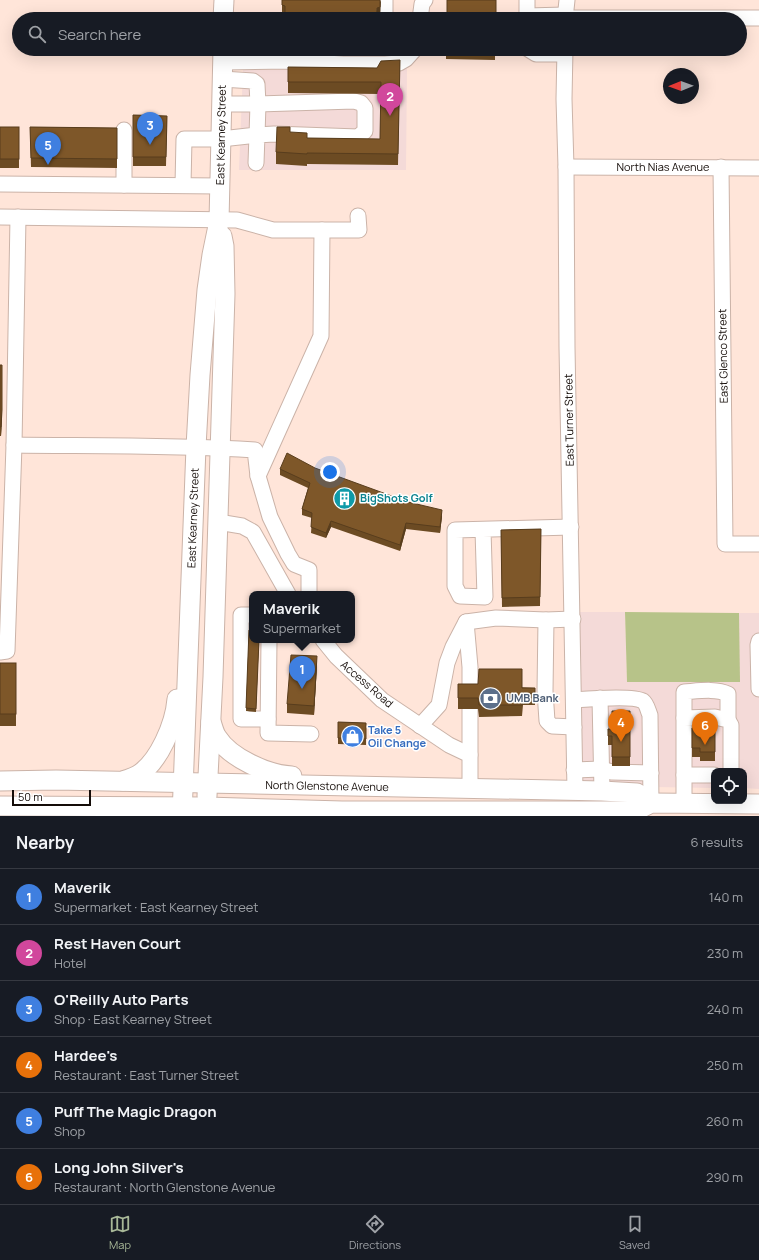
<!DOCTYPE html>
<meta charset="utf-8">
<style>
body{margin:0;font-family:Manrope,sans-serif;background:#242831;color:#f1f3f6}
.controls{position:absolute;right:12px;bottom:12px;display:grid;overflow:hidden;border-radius:8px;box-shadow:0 4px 16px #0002}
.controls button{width:36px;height:36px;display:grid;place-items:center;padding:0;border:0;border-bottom:1px solid #363941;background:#171b24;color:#f1f3f6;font:20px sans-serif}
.compass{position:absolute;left:663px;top:68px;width:36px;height:36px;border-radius:50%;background:#171b24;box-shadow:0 4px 16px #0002;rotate:269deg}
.scale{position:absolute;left:12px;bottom:10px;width:79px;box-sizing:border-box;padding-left:4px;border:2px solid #140c08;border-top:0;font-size:11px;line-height:14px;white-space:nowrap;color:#140c08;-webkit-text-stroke:3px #fff;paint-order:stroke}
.you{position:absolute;left:330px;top:472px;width:14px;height:14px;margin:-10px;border:3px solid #fff;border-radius:50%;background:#1a73e8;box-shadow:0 0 0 6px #1a73e833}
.badge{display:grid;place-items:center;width:26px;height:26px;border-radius:50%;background:#a8b898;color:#fff;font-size:13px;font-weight:700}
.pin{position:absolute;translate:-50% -33px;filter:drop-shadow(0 1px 2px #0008)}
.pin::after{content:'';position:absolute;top:21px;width:14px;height:12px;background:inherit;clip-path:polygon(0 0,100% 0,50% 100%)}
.popup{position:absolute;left:249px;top:591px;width:106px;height:52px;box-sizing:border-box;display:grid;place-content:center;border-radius:8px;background:#171b24;filter:drop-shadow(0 1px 3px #0005);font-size:13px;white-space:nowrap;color:#9ea1a6}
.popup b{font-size:15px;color:#f1f3f6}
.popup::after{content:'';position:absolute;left:50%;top:100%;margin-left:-8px;border:8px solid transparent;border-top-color:#171b24}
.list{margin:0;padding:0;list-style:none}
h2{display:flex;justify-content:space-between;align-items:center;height:52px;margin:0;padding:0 16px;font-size:17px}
h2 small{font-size:13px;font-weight:400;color:#9ea1a6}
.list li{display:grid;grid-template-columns:26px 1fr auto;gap:12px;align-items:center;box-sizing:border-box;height:56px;padding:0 16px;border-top:1px solid #363941}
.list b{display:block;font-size:15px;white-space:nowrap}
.list p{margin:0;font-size:13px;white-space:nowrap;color:#9ea1a6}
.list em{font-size:13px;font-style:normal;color:#9ea1a6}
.icon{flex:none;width:22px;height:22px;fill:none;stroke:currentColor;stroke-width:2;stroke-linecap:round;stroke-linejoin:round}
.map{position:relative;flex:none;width:759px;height:816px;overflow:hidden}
.search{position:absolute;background:#171b24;box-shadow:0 4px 16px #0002;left:12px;right:12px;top:12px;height:44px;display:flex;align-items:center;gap:10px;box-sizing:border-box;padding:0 14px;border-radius:22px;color:#9ea1a6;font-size:15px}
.sheet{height:388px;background:#171b24}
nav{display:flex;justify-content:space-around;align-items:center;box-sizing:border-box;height:56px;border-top:1px solid #363941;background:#171b24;font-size:11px;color:#9ea1a6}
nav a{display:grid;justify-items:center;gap:2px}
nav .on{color:#a8b898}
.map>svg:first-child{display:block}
.commercial{fill:#f4dad8}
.green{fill:#b7c389}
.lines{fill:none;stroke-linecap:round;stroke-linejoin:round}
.minor-casing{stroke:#cbb3a8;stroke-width:17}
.major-casing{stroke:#cbb3a8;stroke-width:21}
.minor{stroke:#fff;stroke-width:15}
.major{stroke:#fff;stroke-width:19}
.wall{fill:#6c4b23}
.shaded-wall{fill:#583d1d}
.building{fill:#7e5729;stroke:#583d1d}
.labels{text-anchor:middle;stroke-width:3;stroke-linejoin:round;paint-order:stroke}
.street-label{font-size:11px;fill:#140c08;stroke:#fff}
.culture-label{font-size:11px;font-weight:bold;fill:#0d838f;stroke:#fff;text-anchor:start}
.service-label{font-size:11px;font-weight:bold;fill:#4e5e75;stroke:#fff;text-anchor:start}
.shop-label{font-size:11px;font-weight:bold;fill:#366cbe;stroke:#fff;text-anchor:start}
</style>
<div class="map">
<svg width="759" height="816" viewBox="0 0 759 816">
<rect width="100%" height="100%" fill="#ffe5d9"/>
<g class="commercial">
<path d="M407 69 406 170H239L243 70Z"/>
<path d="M577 612H625L627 682H739V613H759V789L744 788V771H714V788L593 786 586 784 582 780 580 770Z"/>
</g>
<path class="green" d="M625 612 739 613 740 682H627Z"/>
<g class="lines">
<defs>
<g id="minor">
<path d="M527 0V19"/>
<path d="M527 16 565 15"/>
<path d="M565 18H759"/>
<path d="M385 19V0"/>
<path d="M420 19 422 4 425 0"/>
<path d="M565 19 567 0"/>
<path d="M528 49 536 54H565"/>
<path d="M565 49 564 99 566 167 567 347 575 791"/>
<path d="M223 50 241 51 258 49"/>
<path d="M222 62 288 61 343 64H385L399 63 406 59 415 49"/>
<path d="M222 79 253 81 257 84 258 104 354 101 361 103 365 108V131L358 137 274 134 257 135 256 163"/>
<path d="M566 167 759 168"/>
<path d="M721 167 725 544H759"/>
<path d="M0 184 220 186"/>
<path d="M124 185V130"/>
<path d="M183 185 184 139H221L257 135 258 104H221"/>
<path d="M0 217 237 220 273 230H359L358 216"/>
<path d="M14 445C94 446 175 445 255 450L258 476 270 517 288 554 294 564 309 570V594"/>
<path d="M258 476 321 336 322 230"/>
<path d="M218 522 242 526 253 532 288 594"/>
<path d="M483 530 485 597 460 596 455 586V530L571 527"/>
<path d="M252 615H241V719H268"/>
<path d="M573 619 546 620 545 691 547 721 552 726 574 727"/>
<path d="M466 622 470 667V696"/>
<path d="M269 640 268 733 311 734"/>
<path d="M323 640 336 656 382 700 449 745 470 755V789"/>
<path d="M759 641 758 645 759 689"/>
<path d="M0 652 7 651 14 445 18 217"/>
<path d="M600 698 602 791"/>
<path d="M574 700C587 699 633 695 643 701 647 704 648 711 650 715L651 803"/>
<path d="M470 709V755"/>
<path d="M684 718V692C698 691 716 688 728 694V720"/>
<path d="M420 726 439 705 447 663 453 647 466 622 496 618 546 620"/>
<path d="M574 770 601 769 612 772 651 773"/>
<path d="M684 775H714"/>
<path d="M684 803V718L715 717 728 720 731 725V771"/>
</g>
<g id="major">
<path d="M223 19 224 0"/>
<path d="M211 722C213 727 214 733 217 737 230 758 268 775 292 776"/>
<path d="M0 781 56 780 602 791 637 793 651 803"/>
<path d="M123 781C128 779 133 778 138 775 159 762 175 724 177 699"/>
<path d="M207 796 213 677 225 294 224 246 222 236"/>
<path d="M0 806 207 807 342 811H636L651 803 759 804"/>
<path d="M182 816 196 447 200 375 207 290 212 255 219 221 223 49"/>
</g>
</defs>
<use href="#minor" class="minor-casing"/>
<use href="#major" class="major-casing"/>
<use href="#minor" class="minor"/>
<use href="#major" class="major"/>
</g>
<g class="wall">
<path d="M282 0 380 19H285V17H282Z"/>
<path d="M446 49H495V60L446 59Z"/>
<path d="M400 60 398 165 307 164V166L276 164V152L307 138 380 139 381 94 288 93V67L377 68Z"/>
<path d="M133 115 167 116 166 166H133Z"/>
<rect x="0" y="127" width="19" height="41"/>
<path d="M30 127 117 128V168L31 167Z"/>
<path d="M0 365 2 419 1 436H0Z"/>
<path d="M315 468 442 516 440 533 406 529 400 551 331 527 326 538 311 533 312 518 302 515V509L308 488 280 475V469Z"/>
<path d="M541 529 540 606 502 607 501 530Z"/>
<path d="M249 630 259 640 256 712 246 711Z"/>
<rect x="0" y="663" width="16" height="63"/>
<path d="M317 665 314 715 287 713V704Z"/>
<path d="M458 684 535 688V705H523L522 716 479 717 478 709H458Z"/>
<path d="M630 711V766H612V745H608V736L612 729Z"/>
<path d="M338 722 366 723V745L338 744Z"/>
<path d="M692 728H715V761H700V757H692Z"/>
</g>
<g class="shaded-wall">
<path d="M381 0 380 19H376L377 8Z"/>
<path d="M2 410V419L1 436V427Z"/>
<path d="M442 510V516L440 533V527Z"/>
<path d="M331 521V527L326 538V533Z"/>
<path d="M406 523V529L400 551V545Z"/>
<path d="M317 656V665L314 715V706Z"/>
</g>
<g class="building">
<path d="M282 0H380V7L377 8 376 19 285 18V6L282 5Z"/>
<rect x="447" y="0" width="49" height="19"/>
<path d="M400 60 398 154 307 153V154L276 152 277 127H290V132L307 133V138L380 139 381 82H288V67L377 68 381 61Z"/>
<path d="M133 115 167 116 166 157H133Z"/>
<rect x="0" y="127" width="19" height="32"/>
<path d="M30 127 117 128V159L31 158Z"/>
<path d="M0 365H2V410L1 427H0Z"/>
<path d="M287 453 315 468 408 502 442 510 440 527 406 523 400 545 331 521 326 533 311 527 312 513 302 509 310 483 280 469Z"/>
<path d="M541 529 540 597 502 598 501 530Z"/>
<path d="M249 630H252V640H259L256 709 246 708Z"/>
<path d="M291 655 317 656 314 706 287 704Z"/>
<rect x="0" y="663" width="16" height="51"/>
<path d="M479 669H522V688H535V693L523 694 522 705H479L478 698H458V684H478Z"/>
<path d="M612 711H630V757H612V736H608V729H612Z"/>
<path d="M338 722 366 723V739L338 738Z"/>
<path d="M692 728H715V752H700V748H692Z"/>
</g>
<defs>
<symbol id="building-disc" viewBox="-11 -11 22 22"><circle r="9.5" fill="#0f9aa8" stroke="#fff"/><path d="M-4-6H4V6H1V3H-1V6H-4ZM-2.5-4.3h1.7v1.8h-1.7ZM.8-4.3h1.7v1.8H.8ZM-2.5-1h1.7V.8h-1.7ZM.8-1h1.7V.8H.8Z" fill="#fff"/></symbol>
<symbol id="bank-disc" viewBox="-11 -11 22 22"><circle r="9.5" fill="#5c6f8a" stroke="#fff"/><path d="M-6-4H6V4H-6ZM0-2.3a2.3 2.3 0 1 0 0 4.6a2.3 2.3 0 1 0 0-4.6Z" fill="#fff"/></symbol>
<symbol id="shop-disc" viewBox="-11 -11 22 22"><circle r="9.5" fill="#3f7fe0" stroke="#fff"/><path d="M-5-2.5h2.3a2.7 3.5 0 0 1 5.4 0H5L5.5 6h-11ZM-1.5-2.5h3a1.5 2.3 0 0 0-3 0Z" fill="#fff"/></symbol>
</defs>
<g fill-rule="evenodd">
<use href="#building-disc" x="332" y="486" width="25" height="25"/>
<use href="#bank-disc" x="478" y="686" width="25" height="25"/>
<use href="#shop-disc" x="340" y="724" width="25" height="25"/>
</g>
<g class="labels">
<g class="street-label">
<text transform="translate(221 135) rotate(-89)" y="4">East Kearney Street</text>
<text x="663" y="171">North Nias Avenue</text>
<text transform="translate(723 356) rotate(-91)" y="4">East Glenco Street</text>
<text transform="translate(569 420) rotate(-91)" y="4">East Turner Street</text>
<text transform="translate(193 518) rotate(-88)" y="4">East Kearney Street</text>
<text transform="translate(367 684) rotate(41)" y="4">Access Road</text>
<text transform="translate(327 786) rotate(1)" y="4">North Glenstone Avenue</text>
</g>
<g class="culture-label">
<text x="360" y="502">BigShots Golf</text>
</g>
<g class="service-label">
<text x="506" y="702">UMB Bank</text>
</g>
<g class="shop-label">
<text x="368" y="734">Take 5<tspan x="368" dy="13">Oil Change</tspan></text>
</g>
</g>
</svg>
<div class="controls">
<button><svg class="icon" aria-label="locate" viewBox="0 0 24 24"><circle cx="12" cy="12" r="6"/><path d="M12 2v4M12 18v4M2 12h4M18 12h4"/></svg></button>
</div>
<svg class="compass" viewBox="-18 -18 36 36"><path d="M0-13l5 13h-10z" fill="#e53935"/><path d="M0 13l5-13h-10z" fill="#9ea1a6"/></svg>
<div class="scale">50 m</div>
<div class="you"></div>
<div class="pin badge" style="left:302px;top:689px;background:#3f7fe0">1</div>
<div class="popup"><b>Maverik</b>Supermarket</div>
<div class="pin badge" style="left:390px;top:116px;background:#d1479c">2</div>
<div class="pin badge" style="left:150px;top:145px;background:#3f7fe0">3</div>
<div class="pin badge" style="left:621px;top:742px;background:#e8710a">4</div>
<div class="pin badge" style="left:48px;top:165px;background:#3f7fe0">5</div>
<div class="pin badge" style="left:705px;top:745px;background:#e8710a">6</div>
<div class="search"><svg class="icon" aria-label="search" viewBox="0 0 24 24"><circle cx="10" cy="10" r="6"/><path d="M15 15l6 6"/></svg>Search here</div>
</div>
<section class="sheet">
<h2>Nearby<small>6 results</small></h2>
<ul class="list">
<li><span class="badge" style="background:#3f7fe0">1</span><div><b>Maverik</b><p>Supermarket · East Kearney Street</p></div><em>140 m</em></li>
<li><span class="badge" style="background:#d1479c">2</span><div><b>Rest Haven Court</b><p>Hotel</p></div><em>230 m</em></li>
<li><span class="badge" style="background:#3f7fe0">3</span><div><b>O'Reilly Auto Parts</b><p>Shop · East Kearney Street</p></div><em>240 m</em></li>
<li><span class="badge" style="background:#e8710a">4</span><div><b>Hardee's</b><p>Restaurant · East Turner Street</p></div><em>250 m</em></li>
<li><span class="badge" style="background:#3f7fe0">5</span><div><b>Puff The Magic Dragon</b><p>Shop</p></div><em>260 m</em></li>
<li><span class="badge" style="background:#e8710a">6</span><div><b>Long John Silver's</b><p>Restaurant · North Glenstone Avenue</p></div><em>290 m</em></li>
</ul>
</section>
<nav>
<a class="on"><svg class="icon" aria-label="map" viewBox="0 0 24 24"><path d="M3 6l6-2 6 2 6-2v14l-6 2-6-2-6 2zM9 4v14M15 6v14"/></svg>Map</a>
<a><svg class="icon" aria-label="directions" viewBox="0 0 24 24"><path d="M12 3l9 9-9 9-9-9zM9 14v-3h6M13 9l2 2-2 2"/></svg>Directions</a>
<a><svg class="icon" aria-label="saved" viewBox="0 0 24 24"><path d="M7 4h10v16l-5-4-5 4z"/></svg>Saved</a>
</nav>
